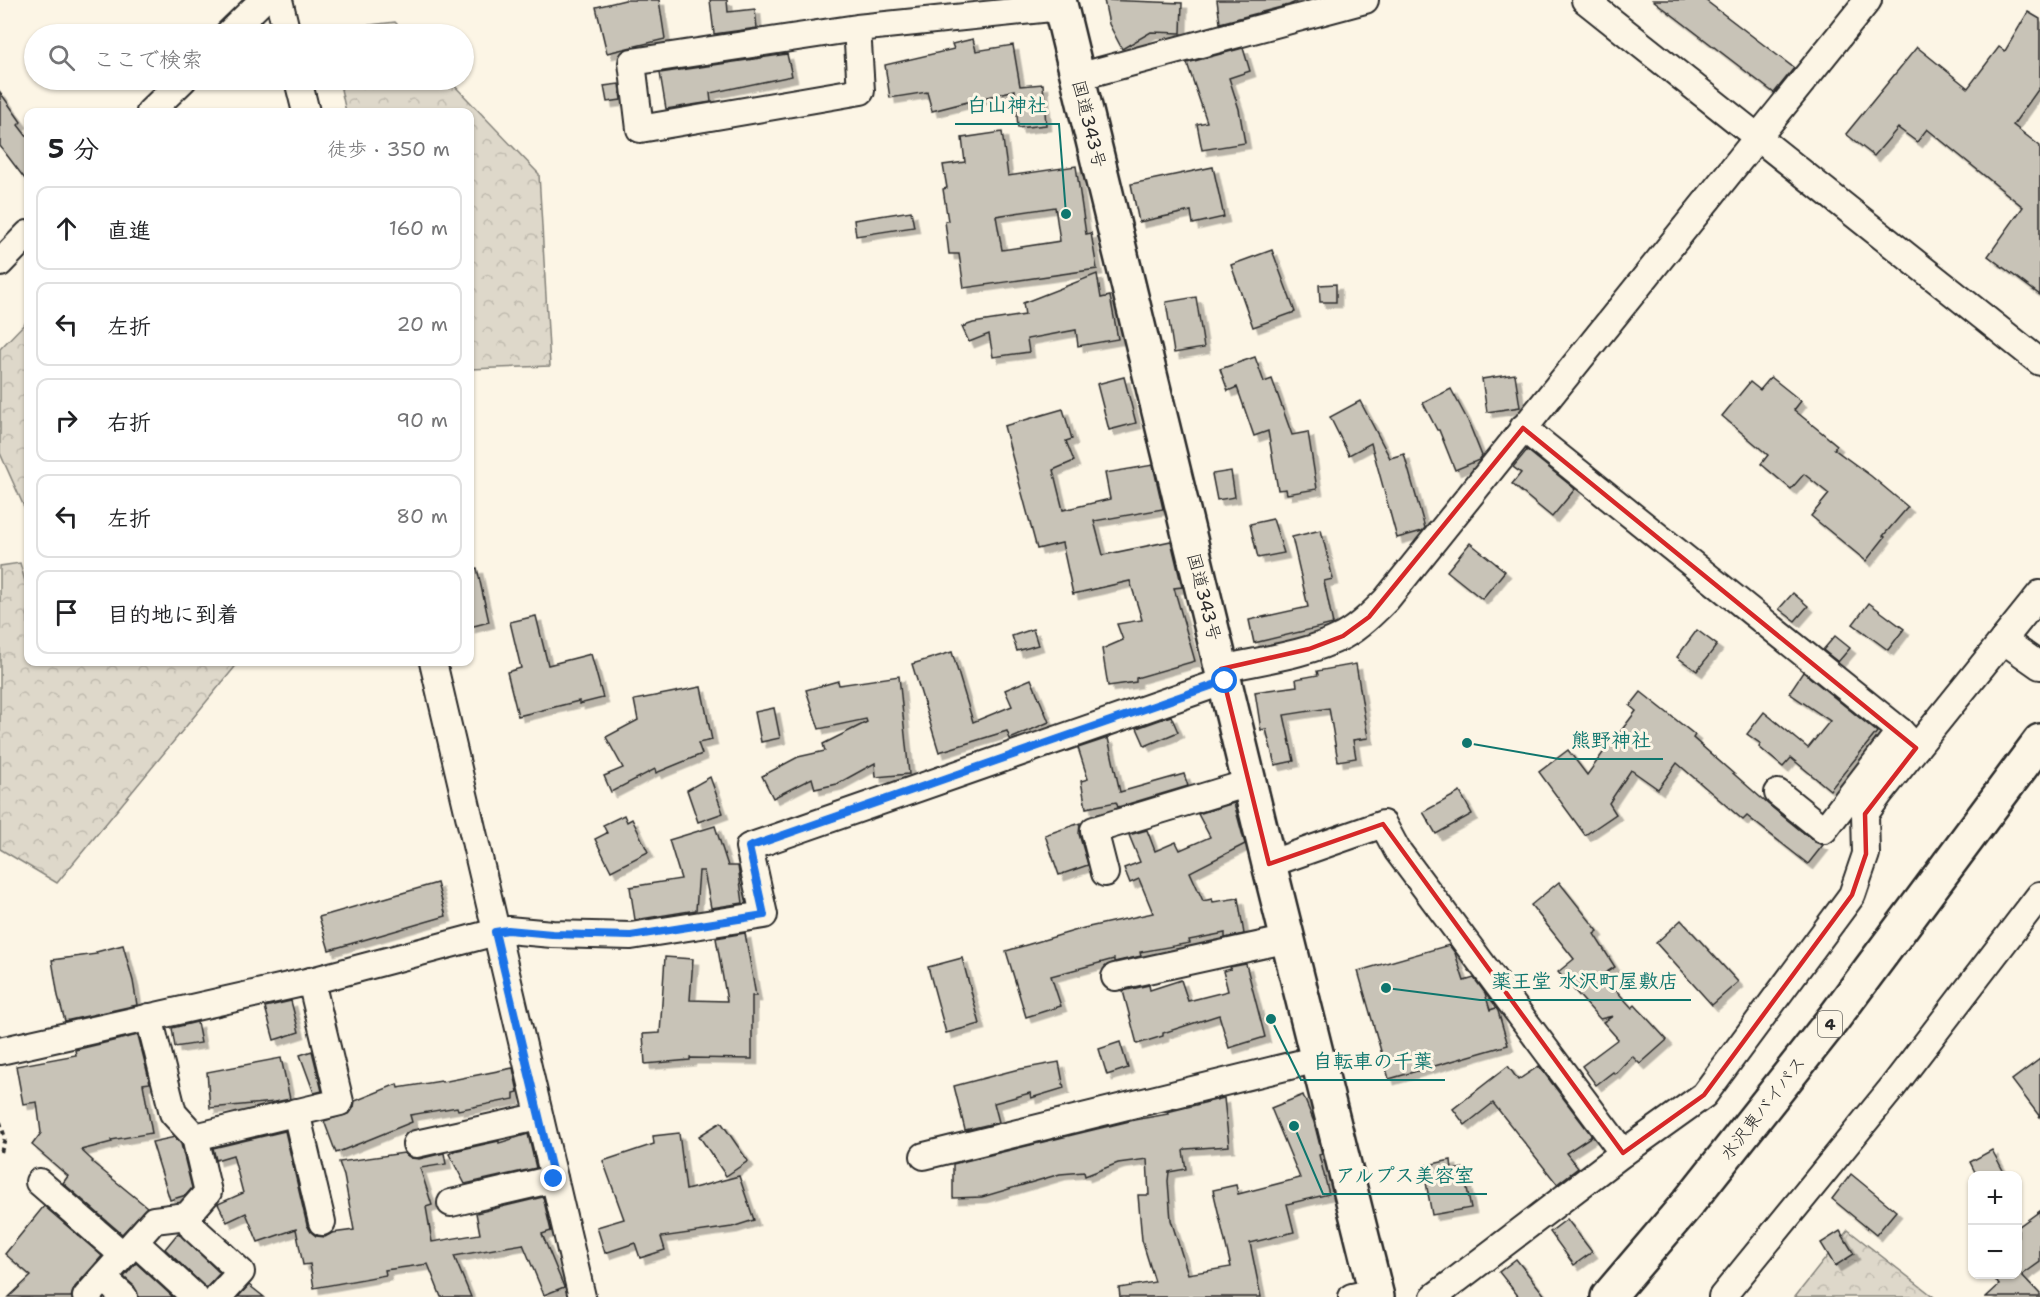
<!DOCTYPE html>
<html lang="ja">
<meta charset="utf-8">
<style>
body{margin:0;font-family:"Shantell Sans","Klee One",sans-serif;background:#f6f6f6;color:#202124}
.controls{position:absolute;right:18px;bottom:18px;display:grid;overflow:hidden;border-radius:12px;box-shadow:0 2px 4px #0004}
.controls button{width:54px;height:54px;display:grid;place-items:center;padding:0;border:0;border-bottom:2px solid #e0e0e0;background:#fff;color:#202124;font:30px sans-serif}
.stop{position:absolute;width:18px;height:18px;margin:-14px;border:4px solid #1a73e8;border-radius:50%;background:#fff}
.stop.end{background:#1a73e8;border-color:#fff;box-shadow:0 2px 6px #0008}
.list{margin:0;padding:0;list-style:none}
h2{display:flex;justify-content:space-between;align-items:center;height:78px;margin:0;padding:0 24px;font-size:26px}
h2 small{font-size:20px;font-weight:400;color:#757577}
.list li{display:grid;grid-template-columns:39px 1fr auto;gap:18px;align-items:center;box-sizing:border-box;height:84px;margin:0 12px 12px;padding:0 12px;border:2px solid #e0e0e0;border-radius:12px}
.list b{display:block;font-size:22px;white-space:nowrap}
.list em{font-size:20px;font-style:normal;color:#757577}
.icon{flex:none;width:33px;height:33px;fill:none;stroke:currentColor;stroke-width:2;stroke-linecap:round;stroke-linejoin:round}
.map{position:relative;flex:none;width:2040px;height:1297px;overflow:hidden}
.search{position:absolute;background:#fff;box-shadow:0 2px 4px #0004;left:24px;top:24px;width:450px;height:66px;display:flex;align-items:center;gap:15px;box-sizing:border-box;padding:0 21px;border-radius:33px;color:#757577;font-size:22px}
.panel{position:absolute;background:#fff;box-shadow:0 2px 4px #0004;left:24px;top:108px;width:450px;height:558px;border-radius:12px}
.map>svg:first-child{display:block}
.forest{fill:url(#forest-crowns);stroke:#84827a;stroke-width:1.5}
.building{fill:#c8c3b7;stroke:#2b2b2b;stroke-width:1.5;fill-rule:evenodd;filter:url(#shadow)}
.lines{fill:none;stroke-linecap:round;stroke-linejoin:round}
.minor-casing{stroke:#2b2b2b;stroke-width:30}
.highway-casing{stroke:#2b2b2b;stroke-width:38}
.path{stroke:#2b2b2b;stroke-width:4;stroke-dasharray:4.5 4.5;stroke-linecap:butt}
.minor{stroke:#fcf5e5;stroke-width:26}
.highway{stroke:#fcf5e5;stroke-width:33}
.route{stroke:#1a73e8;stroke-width:8}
.marked{fill:none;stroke:#d62828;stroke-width:4.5;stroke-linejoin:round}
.labels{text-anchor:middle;stroke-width:6;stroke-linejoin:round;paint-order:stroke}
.shield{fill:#fcf5e5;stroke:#6a6863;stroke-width:1.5}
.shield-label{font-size:16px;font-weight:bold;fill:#2b2b2b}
.street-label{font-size:18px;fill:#2b2b2b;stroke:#fcf5e5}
.leader{fill:none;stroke:#0f766e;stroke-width:2}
.callout-dot{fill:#0f766e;stroke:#fcf5e5;stroke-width:2}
.callout-label{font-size:20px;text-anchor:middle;font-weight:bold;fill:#0f766e;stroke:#fcf5e5;stroke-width:6;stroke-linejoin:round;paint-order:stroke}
</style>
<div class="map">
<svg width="2040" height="1297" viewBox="0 0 2040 1297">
<defs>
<pattern id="forest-crowns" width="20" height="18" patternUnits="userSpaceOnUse" patternTransform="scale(1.5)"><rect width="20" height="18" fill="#ded8ca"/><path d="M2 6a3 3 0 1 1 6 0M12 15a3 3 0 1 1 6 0" fill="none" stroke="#bfbaae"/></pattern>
<filter id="shadow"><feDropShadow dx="5.5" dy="5.5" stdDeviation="0" flood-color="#0004"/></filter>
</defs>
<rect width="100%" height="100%" fill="#fcf5e5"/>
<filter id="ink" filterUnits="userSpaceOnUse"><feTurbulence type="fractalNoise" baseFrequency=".0167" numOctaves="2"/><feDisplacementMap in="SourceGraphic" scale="12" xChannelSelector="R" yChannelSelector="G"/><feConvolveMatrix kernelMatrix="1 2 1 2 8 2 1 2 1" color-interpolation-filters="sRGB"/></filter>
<g filter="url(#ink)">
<g class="forest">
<path d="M395 22 407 34H329L328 30Z"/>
<path d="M339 80H449L539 174 550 366 470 369V112H346Z"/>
<path d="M28 320V533L25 509 0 453V349Z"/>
<path d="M20 563 28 592V662H239L57 883 0 849V566Z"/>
<path d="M1848 1230 1934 1297H1795Z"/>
</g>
<g class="building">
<path d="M625 0H659L665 39 607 53 596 7Z"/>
<path d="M710 0H727L728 12 755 9 757 28 714 34Z"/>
<path d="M1104 0 1182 3 1181 33 1151 32 1122 49 1109 24Z"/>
<path d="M1217 0H1300L1289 5 1220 23Z"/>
<path d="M1653 0H1705L1794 68 1774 93Z"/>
<path d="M2028 12 2040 19V87L2013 125 2040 146V295L1988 256 2023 207 1927 129 1917 142 1898 128 1874 156 1846 134 1917 47 1968 88 1999 47 2005 51Z"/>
<path d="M973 39 976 51 1013 45 1020 86 1043 84 1046 125 1018 128 1015 90 932 111 927 92 890 98 885 65 954 49 952 44Z"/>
<path d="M1243 48 1250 71 1229 78 1239 109 1245 143 1202 150 1197 124 1207 122 1187 63Z"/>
<path d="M787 54 792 76 710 93 711 102 666 109 660 73Z"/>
<path d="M619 84 621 100 607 102 604 86Z"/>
<path d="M0 92 21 122 18 125 28 138V183L0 146Z"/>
<path d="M1002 132 1008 176 1076 166 1086 234 1091 233 1097 269 964 288 959 254H949L945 221H948L943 189 947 188 943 165 965 162 962 138ZM1055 207 1060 241 1002 250 996 216Z"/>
<path d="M1213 167 1224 217 1193 224 1191 211 1139 222 1131 184Z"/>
<path d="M911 211 914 227 856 236 854 220Z"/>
<path d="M1272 250 1295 312 1253 327 1231 265Z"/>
<path d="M1097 274 1101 298 1110 296 1118 339 1078 346 1076 330 1027 339 1029 352 993 357 989 334 969 342 962 327 973 323 1025 315 1023 303Z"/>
<path d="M1336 284V302H1320L1319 285Z"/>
<path d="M1196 297 1204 348 1174 353 1166 302Z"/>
<path d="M1255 357 1264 382 1272 379 1292 435 1308 432 1317 489 1287 494 1286 489 1278 490 1268 431 1254 436 1237 387 1228 391 1220 369Z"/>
<path d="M1515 374 1520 407 1487 412 1482 379Z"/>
<path d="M1124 377 1136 423 1109 430 1097 384Z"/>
<path d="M1771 377 1801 401 1794 410 1837 445 1834 449 1871 476 1908 507 1883 536 1885 537 1866 561 1811 516 1829 494 1804 474 1791 489 1761 464 1768 455 1722 416 1750 382 1760 390Z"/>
<path d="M1451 389 1468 421 1482 456 1479 460 1455 470 1439 430H1437L1423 403Z"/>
<path d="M1360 401 1390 458 1404 454 1425 528 1422 531 1397 538 1371 443 1349 455 1330 417Z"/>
<path d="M1063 409 1072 439 1066 441 1074 461 1053 470 1063 510 1110 499 1105 473 1153 465 1163 509 1094 521 1103 555 1171 541 1182 587 1174 588 1195 661 1136 678V682L1108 686 1102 649 1123 640 1117 624 1142 620 1130 581 1073 594 1062 543 1037 549 1004 426Z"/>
<path d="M1527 450 1575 489 1552 517 1512 484 1521 473 1513 467Z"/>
<path d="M1231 471 1235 497 1217 500 1212 474Z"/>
<path d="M1273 519 1284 553 1258 558 1250 524Z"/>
<path d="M1321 530 1333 579 1324 581 1333 624 1254 643 1249 620 1308 607 1292 537Z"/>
<path d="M1470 543 1505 571 1482 599 1447 571Z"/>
<path d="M477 568 489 622 470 627V569Z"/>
<path d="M1793 593 1808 606 1795 621 1779 609Z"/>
<path d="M1869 603 1904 629 1888 650 1853 624Z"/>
<path d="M536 616 548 665 591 654 603 698 579 704V701L518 716 507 672 521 668 510 622Z"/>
<path d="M1033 629 1038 645 1017 651 1012 636Z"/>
<path d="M1697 630 1717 645 1697 671 1677 657Z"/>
<path d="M1835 636 1850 648 1838 662 1823 650Z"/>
<path d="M952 652 973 722 1012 706 1005 690 1031 679 1049 722 1010 739 1007 731 939 752 912 664Z"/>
<path d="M1356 664 1368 738 1353 740 1356 758 1338 761 1329 708 1284 715 1294 761 1275 765 1266 729 1261 730 1255 692 1297 686 1296 679 1318 675 1317 671Z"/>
<path d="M1803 672 1877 732 1830 790 1791 758 1783 767 1759 747 1761 744 1747 734 1764 712 1808 748 1830 721 1789 693Z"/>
<path d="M899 676 909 774 876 777 875 763 837 784 815 789 812 778 773 798 762 776 798 757 825 751 823 744 867 722 866 719 819 729 806 690 838 681 839 685Z"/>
<path d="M701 687 712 740 698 743 702 754 656 773 655 769 611 792 604 776 623 768 606 737 638 720 634 700Z"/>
<path d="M1641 692 1695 735 1693 738 1769 805 1815 842 1823 845 1808 864 1747 816 1743 820 1677 763 1658 789 1631 770 1609 803 1616 814 1585 835 1539 772 1568 750 1587 775 1613 739 1614 740 1636 711 1630 706Z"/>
<path d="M774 708 780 738 761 742 755 712Z"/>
<path d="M1171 716 1178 732 1145 746 1137 728Z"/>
<path d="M1108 738 1120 792 1184 774 1188 786 1118 807 1116 802 1086 808 1081 781 1088 779 1078 748Z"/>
<path d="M710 777 723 813 698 822 687 790Z"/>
<path d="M1460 792 1472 814 1436 834 1423 812Z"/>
<path d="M1234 803 1245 844 1190 872 1203 901 1212 899 1213 902 1238 898 1244 934 1225 938V933L1189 940 1190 943 1140 952 1141 956 1114 962V959L1051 976 1061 1006 1026 1017 1006 951 1084 928 1153 913 1139 879 1130 883 1124 868 1140 862 1129 835 1147 830 1155 851 1176 842 1180 850 1210 837 1198 814Z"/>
<path d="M624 815 627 822 632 819 648 852 611 871 595 839 607 833 603 825Z"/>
<path d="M1080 823 1079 834 1088 865 1059 875 1045 835Z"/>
<path d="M715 826 728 866H738L743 903 711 908 704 871H699L696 910 635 920 630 887 681 879 669 840Z"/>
<path d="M1559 882 1598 931 1594 934 1615 967 1602 975 1632 1008 1635 1005 1667 1040 1640 1064 1632 1056 1615 1074 1613 1072 1596 1085 1582 1066 1618 1039 1603 1022 1613 1016 1600 1019 1558 972 1574 959 1531 905Z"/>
<path d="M437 883 446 916 329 950 319 917Z"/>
<path d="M1681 920 1738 982 1712 1005 1656 943Z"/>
<path d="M745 933 756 996H752V1059L690 1058V1060L645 1064 643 1034 660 1033 665 957 693 959 690 1000 727 1001 716 938Z"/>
<path d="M123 945 133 981 137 1005 65 1021 58 996 52 960 97 954 96 952Z"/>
<path d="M1449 945 1455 953 1464 981 1474 978 1485 993 1490 1010 1496 1008 1498 1011 1508 1045 1389 1079 1358 971Z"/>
<path d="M962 958 980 1024 946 1033 928 967Z"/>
<path d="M1246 964 1265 1037 1229 1048 1219 1015 1163 1033V1036L1137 1044 1123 991 1149 985 1150 990 1181 980 1188 1001 1228 991 1223 971 1231 969 1230 967Z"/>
<path d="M291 1001 299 1032 274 1040 265 1007Z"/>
<path d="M197 1022 201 1043 175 1047 172 1028Z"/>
<path d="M138 1035 150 1083 143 1084 152 1133 111 1140 112 1142 81 1150 93 1161 92 1162 147 1207 122 1234 63 1183 68 1176 32 1145 41 1133 37 1102 23 1104 16 1066 76 1055 75 1050Z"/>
<path d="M1120 1042 1128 1068 1107 1075 1099 1049Z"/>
<path d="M312 1051 322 1091 314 1093 300 1055Z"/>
<path d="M281 1058 290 1099 275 1102 210 1108 207 1072Z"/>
<path d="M2040 1059V1117L2012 1080Z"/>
<path d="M1059 1062 1064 1088 1031 1098 1030 1093 994 1103 999 1122 965 1130 954 1086 1015 1070Z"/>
<path d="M1508 1066 1518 1080 1539 1066 1592 1136 1566 1153 1578 1168 1557 1184 1493 1103 1465 1125 1453 1109Z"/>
<path d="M513 1068 518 1092 514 1093V1099L458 1110 457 1107 410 1115 412 1122 336 1153 324 1121 350 1113 354 1107 355 1101 397 1084 398 1088 441 1081 442 1082Z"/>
<path d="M1303 1095 1314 1122 1322 1154 1319 1155 1329 1194 1287 1204 1294 1232 1250 1243 1261 1297H1120L1119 1288 1155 1282 1142 1240 1138 1195H1149L1147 1159 1118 1163 1085 1176 1084 1172 1060 1174 982 1197 953 1198V1164L1134 1120 1168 1114 1167 1112 1224 1098 1229 1146 1186 1149 1183 1151 1186 1169 1169 1172 1168 1181 1171 1220 1188 1274 1231 1267 1213 1190 1236 1185 1238 1194 1300 1178 1271 1108Z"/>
<path d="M721 1122 748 1161 726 1176 699 1136Z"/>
<path d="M285 1131 307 1225 311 1232 316 1236 325 1237 332 1233 354 1230 344 1176 339 1162 404 1153 411 1158 419 1159 444 1153 446 1164 420 1168 432 1205 426 1207 432 1242 480 1234 476 1213 543 1197 551 1231 542 1234 564 1287 544 1295 523 1244 454 1256 471 1297H441L428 1264 385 1270 386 1275 314 1288 310 1264 303 1265 296 1229 258 1242 246 1213 227 1222 218 1204 243 1193 233 1155 216 1160 213 1148Z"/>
<path d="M679 1133 686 1190 739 1176 754 1220 732 1227 661 1237 665 1250 640 1258 635 1243 605 1253 597 1227 624 1219 603 1161 654 1144 653 1136Z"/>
<path d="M528 1134 536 1168 465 1184 449 1154 454 1151 499 1141V1143Z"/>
<path d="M175 1137 181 1144 192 1188 186 1195 170 1200 152 1142Z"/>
<path d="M1992 1150 2006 1176H1977L1970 1162Z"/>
<path d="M1451 1160 1452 1170 1463 1168 1471 1208 1432 1215 1423 1166Z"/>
<path d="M1851 1174 1896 1211 1876 1235 1832 1199Z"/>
<path d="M44 1206 102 1256 75 1287 71 1297H9L31 1276 5 1254Z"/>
<path d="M2040 1211V1262L2022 1275 2040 1294V1297H1986L1999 1285 1992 1275H2018V1227Z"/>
<path d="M1567 1219 1592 1252 1574 1265 1550 1232Z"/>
<path d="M1840 1231 1854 1254 1835 1266 1821 1243Z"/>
<path d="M178 1233 220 1273 206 1288 165 1249Z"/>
<path d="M1516 1259 1546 1297H1519L1499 1272Z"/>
<path d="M136 1263 173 1297H139L134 1286 124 1277Z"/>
<path d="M249 1285 264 1297H238Z"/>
</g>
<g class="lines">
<defs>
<g id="minor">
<path d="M279 0 287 34"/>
<path d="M1585 0 2040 362"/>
<path d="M857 28 861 91 640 129 632 62 857 28 1061 7"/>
<path d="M228 34 263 0"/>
<path d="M1077 77 1365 0"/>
<path d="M298 80 306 112"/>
<path d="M150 112 183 80"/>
<path d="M0 263 28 234"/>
<path d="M1523 428 1900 731 1916 748"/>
<path d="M2003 640 2040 666"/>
<path d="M433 662 582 1297"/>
<path d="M1221 669C1261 660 1306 655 1343 636 1359 627 1373 613 1386 600L1868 0"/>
<path d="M1778 793 1824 830 1900 731"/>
<path d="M1269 864 1383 824 1397 850 1623 1153"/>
<path d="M1105 873 1094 830 1249 783"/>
<path d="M1115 977 1289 939"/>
<path d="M0 1051 311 981 496 932 508 930 552 934 631 936 764 915 749 847 1225 681"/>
<path d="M296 1112 322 1222"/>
<path d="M195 1137 340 1102 311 981"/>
<path d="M416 1144 538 1117"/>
<path d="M924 1156 1318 1059"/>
<path d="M39 1182 123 1255"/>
<path d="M451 1203 554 1179"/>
<path d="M187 1216 193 1228 241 1272 218 1297"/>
<path d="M135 1242 195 1297"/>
<path d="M103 1278 124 1297"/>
<path d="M86 1297 154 1220 187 1216 208 1192 195 1137 173 1113 149 1017"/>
<path d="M1352 1297 1376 1292"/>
<path d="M1434 1297 1623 1153 1704 1095 1852 895 1866 854 1865 814 1880 793 2040 594"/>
<path d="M1722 1297 1892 1088 2040 895"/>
</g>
<g id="highway">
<path d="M1059 0 1269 864 1377 1297"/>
<path d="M1608 1297 1688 1203 1834 1018 2040 741"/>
</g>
</defs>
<use href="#minor" class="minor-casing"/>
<use href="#highway" class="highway-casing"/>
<path class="path" d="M0 1122 5 1138 0 1156"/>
<use href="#minor" class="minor"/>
<use href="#highway" class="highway"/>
</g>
</g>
<g class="lines" filter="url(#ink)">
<path class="route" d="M554 1179 495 932 508 930 552 934 631 936 764 915 749 847 1225 681"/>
</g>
<path class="marked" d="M1523 428 1916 748 1865 814 1866 854 1852 895 1704 1095 1623 1153 1383 824 1269 864 1221 669 1309 649 1343 636 1369 617Z"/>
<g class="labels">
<rect class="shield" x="1818" y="1011" width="24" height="26" rx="4.5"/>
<g class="shield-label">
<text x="1830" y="1030">4</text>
</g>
<g class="street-label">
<text transform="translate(1089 124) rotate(76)" y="6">国道343号</text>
<text transform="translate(1204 597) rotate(76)" y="6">国道343号</text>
<text transform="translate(1763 1108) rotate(-52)" y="6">水沢東バイパス</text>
</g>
</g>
<path class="leader" d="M1066 214L1059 124H955M1467 743L1559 759H1663M1386 988L1480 1000H1691M1271 1019L1301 1080H1445M1294 1126L1323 1194H1487"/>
<g class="callout-dot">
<circle cx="1066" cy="214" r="6"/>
<circle cx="1467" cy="743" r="6"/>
<circle cx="1386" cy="988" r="6"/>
<circle cx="1271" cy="1019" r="6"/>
<circle cx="1294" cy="1126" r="6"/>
</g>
<g class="callout-label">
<text x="1007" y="112">白山神社</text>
<text x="1611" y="747">熊野神社</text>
<text x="1585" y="988">薬王堂 水沢町屋敷店</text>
<text x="1373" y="1068">自転車の千葉</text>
<text x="1405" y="1182">アルプス美容室</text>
</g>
</svg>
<div class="controls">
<button>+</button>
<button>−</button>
</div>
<div class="stop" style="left:1225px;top:681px"></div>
<div class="stop end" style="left:554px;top:1179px"></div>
<div class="search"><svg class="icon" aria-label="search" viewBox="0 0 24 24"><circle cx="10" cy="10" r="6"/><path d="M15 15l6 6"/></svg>ここで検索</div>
<section class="panel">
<h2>5 分<small>徒歩 · 350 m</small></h2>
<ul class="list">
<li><svg class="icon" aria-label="ahead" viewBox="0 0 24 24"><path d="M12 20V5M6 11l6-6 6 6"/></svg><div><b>直進</b></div><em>160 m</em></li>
<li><svg class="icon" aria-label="left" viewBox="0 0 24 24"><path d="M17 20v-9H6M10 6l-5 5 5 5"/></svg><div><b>左折</b></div><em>20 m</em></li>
<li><svg class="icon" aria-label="right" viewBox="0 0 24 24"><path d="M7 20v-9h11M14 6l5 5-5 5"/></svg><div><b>右折</b></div><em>90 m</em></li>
<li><svg class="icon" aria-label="left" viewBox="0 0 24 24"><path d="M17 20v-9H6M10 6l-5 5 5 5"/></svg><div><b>左折</b></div><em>80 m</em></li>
<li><svg class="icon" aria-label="arrive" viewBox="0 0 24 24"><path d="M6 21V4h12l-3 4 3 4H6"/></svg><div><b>目的地に到着</b></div></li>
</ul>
</section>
</div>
